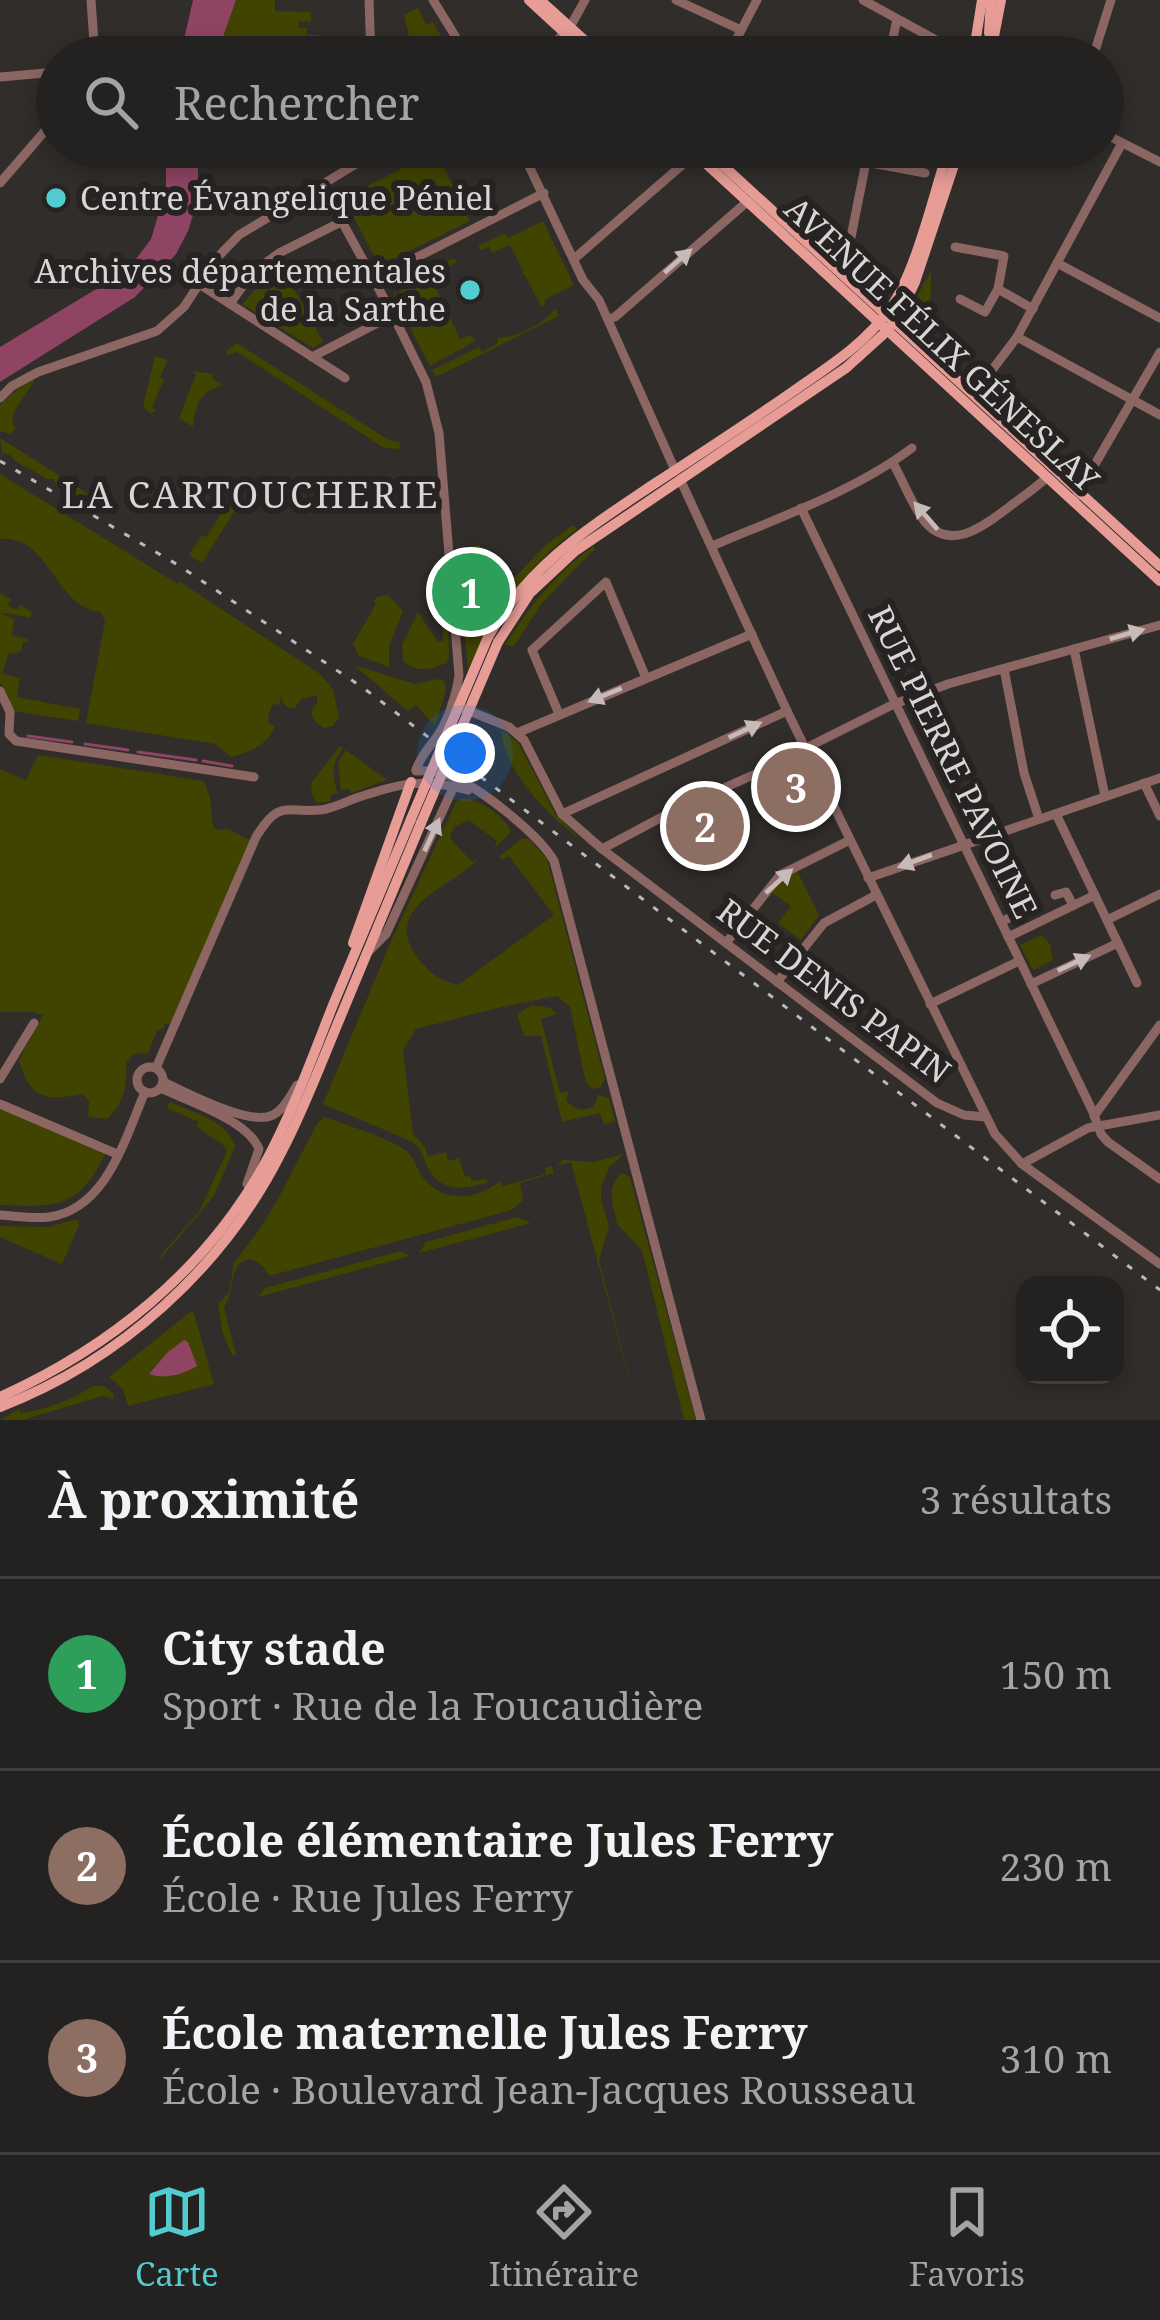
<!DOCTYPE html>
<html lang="fr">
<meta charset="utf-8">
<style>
body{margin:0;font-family:"Noto Serif",serif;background:#302f2d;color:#f1f3f6}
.controls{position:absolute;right:36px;bottom:36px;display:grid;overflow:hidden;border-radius:24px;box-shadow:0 6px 18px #0003}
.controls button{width:108px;height:108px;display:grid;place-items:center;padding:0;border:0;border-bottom:3px solid #413f3e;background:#242220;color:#f1f3f6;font:60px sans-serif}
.you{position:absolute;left:465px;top:753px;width:42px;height:42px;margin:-30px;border:9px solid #fff;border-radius:50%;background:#1a73e8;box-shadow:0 0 0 18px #1a73e833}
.badge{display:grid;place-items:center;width:78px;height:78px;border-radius:50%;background:#52ccd0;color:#fff;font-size:39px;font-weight:700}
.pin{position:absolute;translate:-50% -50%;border:6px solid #fff;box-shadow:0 3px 12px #0006}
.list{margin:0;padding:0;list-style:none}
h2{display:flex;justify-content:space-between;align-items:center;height:156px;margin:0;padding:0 48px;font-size:51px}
h2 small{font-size:39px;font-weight:400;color:#a3a4a5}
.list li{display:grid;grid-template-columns:78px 1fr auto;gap:36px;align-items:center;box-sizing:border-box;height:192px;padding:0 48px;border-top:3px solid #413f3e}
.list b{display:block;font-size:45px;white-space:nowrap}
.list p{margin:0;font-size:39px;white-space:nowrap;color:#a3a4a5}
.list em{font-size:39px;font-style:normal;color:#a3a4a5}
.icon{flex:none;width:66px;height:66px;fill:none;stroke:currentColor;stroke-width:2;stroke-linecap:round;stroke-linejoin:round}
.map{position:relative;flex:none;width:1160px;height:1420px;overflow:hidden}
.search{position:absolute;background:#242220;box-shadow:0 6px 18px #0003;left:36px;right:36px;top:36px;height:132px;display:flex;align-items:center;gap:30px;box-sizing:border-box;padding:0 42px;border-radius:66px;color:#a3a4a5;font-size:45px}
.sheet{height:732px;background:#242220}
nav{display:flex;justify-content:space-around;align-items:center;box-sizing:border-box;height:168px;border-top:3px solid #413f3e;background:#242220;font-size:33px;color:#a3a4a5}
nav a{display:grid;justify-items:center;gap:6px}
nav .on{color:#52ccd0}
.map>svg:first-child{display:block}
.green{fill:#414300}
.water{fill:#8f4463}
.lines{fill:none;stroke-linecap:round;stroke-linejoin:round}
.stream{stroke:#8f4463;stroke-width:3}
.minor{stroke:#8b6663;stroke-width:9}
.major{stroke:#e79c96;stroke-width:10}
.rail{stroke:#bcbab9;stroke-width:3;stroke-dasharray:6 12;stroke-linecap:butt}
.major-bridge{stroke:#e79c96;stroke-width:10}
.oneway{fill:#c6bbb9}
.poi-dot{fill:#52ccd0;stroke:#262322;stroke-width:4.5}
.labels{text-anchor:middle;stroke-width:12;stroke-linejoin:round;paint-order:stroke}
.poi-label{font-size:33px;fill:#d9d7d6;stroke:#262322;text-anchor:start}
.street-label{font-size:33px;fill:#d9d7d6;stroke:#262322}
.neighbourhood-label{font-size:36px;letter-spacing:3px;fill:#d9d7d6;stroke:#262322}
</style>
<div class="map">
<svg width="1160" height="1420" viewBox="0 0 1160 1420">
<rect width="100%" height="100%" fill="#302d2b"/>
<g class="green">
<path d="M236 0H275V11L311 12V22L299 21 298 27 307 28V35H320L318 57 290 55 216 57Z"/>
<path d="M418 8 426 25 433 22 444 41 413 53 404 15Z"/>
<path d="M436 151 470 221 379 266 344 198Z"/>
<path d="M543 221 574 285 544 300 546 305 541 306 524 274 522 275 523 271 510 245 492 253 489 247 481 250 478 246 505 233 508 238Z"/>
<path d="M454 258 457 262 447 268 450 274 433 283 446 309 449 311 447 312 460 339 470 335 476 341 430 366 393 295 428 277 426 271Z"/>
<path d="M280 263 323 342 313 348 242 304Z"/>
<path d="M931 271 930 338C927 336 915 326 913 323 907 309 925 283 931 271Z"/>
<path d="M555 309 559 316 436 377 432 370 479 347 482 352 498 343 497 338C516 338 544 324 555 309Z"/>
<path d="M237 343 387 439 400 443 399 449 384 448 237 352 228 355 226 351Z"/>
<path d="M155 356 168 360 160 377 164 379 152 408 157 411 150 413 143 406Z"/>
<path d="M191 371 214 374 212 378 223 385C200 393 196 401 193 427L179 418 196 374Z"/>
<path d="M35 379 14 412 12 423 16 427 11 434 0 431V405L20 387Z"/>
<path d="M0 438 106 505 98 508 74 494 69 486 57 485 54 479H46C35 469 18 467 10 455L2 453Z"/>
<path d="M0 474 178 584 180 582 319 673 333 689 339 718 333 726 324 728C313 721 307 714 317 703V695L301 699 295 708H289L283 703 281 693 280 704 272 705 268 716 269 724 275 726C268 745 249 753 231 757L215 744 86 723 105 621 100 612C54 607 50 535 0 539Z"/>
<path d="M234 494 244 506 234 512 202 563 189 555 202 535 206 537Z"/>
<path d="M573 525 577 529C526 567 494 613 468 669L456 549 480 545 481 555 513 579 547 544Z"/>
<path d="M593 546 595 549 542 603 514 646 505 645C529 606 556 574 593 546Z"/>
<path d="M0 593 11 599 8 605 16 610 20 605 32 612 30 618 6 613 2 614 14 619 12 636 28 639 27 643 23 642 21 651 13 654 9 653 2 674 20 678 17 697 80 709 78 721 12 711 9 698 0 682Z"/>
<path d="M388 595 403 611 389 646V667L359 656 353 644 376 604 374 601 377 597Z"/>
<path d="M418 612 438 642 443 641 442 615H448L449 657 446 663C430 670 417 673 403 661L402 645Z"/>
<path d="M354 665 415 684 437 679 444 681 446 690 435 726 416 705 408 711Z"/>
<path d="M501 730 518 742 556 815 583 842C550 816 505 775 501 730Z"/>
<path d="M340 746 343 748C332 763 331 775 338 793L330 796 331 801 318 803 312 795 311 783Z"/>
<path d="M346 750 387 780 351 793 349 788 341 791 338 762Z"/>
<path d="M38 755 204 781 210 798 213 826 218 830 228 829 252 841 171 1025 164 1023V1028L157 1031 148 1053 134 1054 126 1063C128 1083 124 1104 107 1119L88 1117 89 1101 82 1094C48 1101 29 1100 19 1060L43 1015 32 1012H0V769L26 780Z"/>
<path d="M464 798C481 801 505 816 511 832L494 849 497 841 469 820 454 827 450 838 472 862 476 859V862C443 890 380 911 419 959 431 974 439 980 458 985L554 915 509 856 501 860 499 857 521 839H529L547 859 605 1079 601 1087 593 1089 586 1083 570 1007 557 996 497 1008 416 1029 403 1050 413 1134 425 1147 428 1156 446 1152 448 1161 459 1158 465 1177 470 1176 472 1181 487 1179V1183C465 1189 442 1193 429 1170 423 1159 423 1152 413 1142L323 1104 392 939 456 802Z"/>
<path d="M795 867 819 915 801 940 778 923 791 906 768 890Z"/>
<path d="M1041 935 1050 944 1053 960 1033 970 1020 945Z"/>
<path d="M532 1005 551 1008 556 1014 541 1019 560 1093 569 1091 566 1100C575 1109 581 1112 594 1107L598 1095 609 1098 615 1121 604 1125 600 1113 562 1122 541 1036H524L517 1014Z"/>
<path d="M170 1102C193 1112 227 1121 235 1146L214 1196 158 1262 165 1250 199 1212 227 1151 223 1145 197 1127 198 1122 167 1108Z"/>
<path d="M0 1104 107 1150C81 1207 59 1208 0 1205Z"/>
<path d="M325 1117C351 1127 381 1135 404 1149 415 1156 416 1170 425 1180 446 1204 478 1199 500 1181L503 1186 546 1174 545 1168 552 1166 554 1173 520 1183 523 1200 512 1210 269 1276C263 1264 248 1251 237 1267 230 1277 234 1292 224 1307L236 1355H232L222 1331 218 1304 229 1292 234 1263 259 1230 278 1199 318 1122Z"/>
<path d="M624 1154 609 1167 601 1187V1200L609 1226 599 1260 640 1420 571 1162 556 1166 563 1160 593 1162Z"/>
<path d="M622 1173 630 1177 696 1420H684L642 1250 617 1224C614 1204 604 1190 622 1173Z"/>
<path d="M517 1217 531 1223 419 1253 426 1242Z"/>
<path d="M77 1219 79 1225 62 1264 0 1237V1226L49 1227Z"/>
<path d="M401 1251 410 1256 258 1297 265 1288Z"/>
<path d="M193 1310 214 1384 128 1406 123 1389 109 1377Z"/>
<path d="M93 1386H104L114 1394 113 1399 102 1396 23 1420H0L19 1409 21 1413C48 1409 71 1400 93 1386Z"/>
</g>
<g class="water">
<path d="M193 0H236L216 57H180Z"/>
<path d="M166 147H197L199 196 188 231 176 254 135 297 0 382V347L128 270 151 239 166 189Z"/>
<path d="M184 1340 188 1342 197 1366C185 1374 163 1380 149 1374L168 1352Z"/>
</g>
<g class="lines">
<g class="stream">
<path d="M28 736 72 742"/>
<path d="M85 744 128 750"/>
<path d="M138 752 196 760"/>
<path d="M203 761 232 766"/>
</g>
<g class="minor">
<path d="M91 0 95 57"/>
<path d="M369 0 371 57"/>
<path d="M433 0 468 57"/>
<path d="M676 0 741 30"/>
<path d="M863 0 967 57"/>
<path d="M541 57 570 27 585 0"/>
<path d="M727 57 757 0"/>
<path d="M889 57 897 19"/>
<path d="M1093 57 1111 0"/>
<path d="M0 77 57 72"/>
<path d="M1103 133 1160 162"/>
<path d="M520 147 583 280 599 300 675 470"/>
<path d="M866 162 925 173"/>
<path d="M0 183 57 117"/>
<path d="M322 185 393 315 426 382 439 433 459 675C456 695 449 718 438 735 429 748 421 755 416 770"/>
<path d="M955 247 1004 256 998 289 985 312 960 299"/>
<path d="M574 259 697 152"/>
<path d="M1057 263 1160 318"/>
<path d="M841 271 845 267 869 147"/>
<path d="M374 279 544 193"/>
<path d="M199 284 345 378"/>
<path d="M998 289 1033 309"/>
<path d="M230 304 252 273 279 253 343 221"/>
<path d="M608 319 615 317 748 201"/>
<path d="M1017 337 1160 415"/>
<path d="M312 357 393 315"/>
<path d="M974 394 1017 337 1122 143"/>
<path d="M0 398 12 386 38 372 157 331 184 307 214 261 239 235 384 147"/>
<path d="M893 463C903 481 912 505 925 522 952 553 986 524 1009 507 1022 497 1036 488 1047 477"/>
<path d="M680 479 787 711 995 1134 1022 1164 1160 1264"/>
<path d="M1076 497 1160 352"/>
<path d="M801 508 1093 1112 1101 1134 1108 1142 1160 1179"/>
<path d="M712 546C778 518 855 491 912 448"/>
<path d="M1074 649 1105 796"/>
<path d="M1004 669 1024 773 1039 819"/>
<path d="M0 691 10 712 9 734 16 741 254 777"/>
<path d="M452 704 509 727 524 740 562 814 602 849 937 1103 964 1115 986 1117"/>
<path d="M559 714 532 650 606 582 646 678"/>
<path d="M517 733 752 634"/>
<path d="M416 771C427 770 441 772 453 777 481 789 539 834 554 861L701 1420"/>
<path d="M1144 783 1160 816"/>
<path d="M562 814 787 711"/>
<path d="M1056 814 1137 983"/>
<path d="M602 849 677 809 800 754 806 748 892 705 948 684 1160 625"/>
<path d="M868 878 1160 778"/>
<path d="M1055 895 1066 892 1073 905"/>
<path d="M1107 920 1160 894"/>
<path d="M1001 922 1019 913"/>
<path d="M1008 937 1095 895"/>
<path d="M726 943 780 875 850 840"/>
<path d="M366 954 386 934 454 786"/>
<path d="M777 982 824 923 876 895"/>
<path d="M1031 984 1118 943"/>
<path d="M930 1004 1019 961"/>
<circle cx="150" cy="1080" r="13"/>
<path d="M156 1068 256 837C279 799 285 813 320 810 332 809 345 802 356 798 400 784 422 777 468 790"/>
<path d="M0 1079 34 1023"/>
<path d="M163 1082C186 1092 250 1127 273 1115 284 1109 291 1095 297 1085"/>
<path d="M160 1088C188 1101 248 1120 259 1149L247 1184"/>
<path d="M0 1104 117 1154"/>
<path d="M1094 1116 1160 1025"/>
<path d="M1022 1164 1088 1128 1160 1115"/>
<path d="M0 1215C16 1216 33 1219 49 1217 107 1209 125 1138 145 1092"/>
</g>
<g class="major">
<path d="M529 0 591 57"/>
<path d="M540 0 603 57"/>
<path d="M989 33 991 0"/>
<path d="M973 57 982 0"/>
<path d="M990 57 1001 0"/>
<path d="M688 147 1160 581"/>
<path d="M703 147 1160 566"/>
<path d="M488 637C529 565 587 529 654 484 700 454 746 424 792 392 826 368 864 345 889 310 916 273 934 193 949 147"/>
<path d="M498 642 530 593 575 551 846 368 887 331 901 311 915 282 960 147"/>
<path d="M353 943 411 782"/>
<path d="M0 1397C109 1348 205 1271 264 1165 292 1114 312 1058 333 1005 359 943 385 881 411 819"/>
<path d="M0 1407C120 1361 223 1268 281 1153 304 1110 321 1063 340 1018 367 953 394 888 421 823"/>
</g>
<path class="rail" d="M0 461 178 565 362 687 1160 1290"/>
<g class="major-bridge">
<path d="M411 819 488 637"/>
<path d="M421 823 498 642"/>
</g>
</g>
<defs><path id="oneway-solid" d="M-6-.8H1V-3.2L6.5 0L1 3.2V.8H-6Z" transform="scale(3)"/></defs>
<g class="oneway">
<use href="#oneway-solid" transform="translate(678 261) rotate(-41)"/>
<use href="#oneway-solid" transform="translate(926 516) rotate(-131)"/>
<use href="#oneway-solid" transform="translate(1127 634) rotate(-16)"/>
<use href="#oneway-solid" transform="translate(605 695) rotate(158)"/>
<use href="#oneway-solid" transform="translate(745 730) rotate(-25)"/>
<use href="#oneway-solid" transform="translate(432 835) rotate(-65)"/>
<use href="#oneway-solid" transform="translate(915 861) rotate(160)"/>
<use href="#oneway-solid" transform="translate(779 881) rotate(-42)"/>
<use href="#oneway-solid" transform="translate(1074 963) rotate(-25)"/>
</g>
<g class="poi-dot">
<circle cx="56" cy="198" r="12"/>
<circle cx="470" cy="290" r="12"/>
</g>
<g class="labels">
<g class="poi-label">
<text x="80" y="210">Centre Évangelique Péniel</text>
<text x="446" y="283" text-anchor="end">Archives départementales<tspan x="446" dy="38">de la Sarthe</tspan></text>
</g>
<g class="street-label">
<text transform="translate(942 344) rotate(43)" y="12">AVENUE FÉLIX GÉNESLAY</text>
<text transform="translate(953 762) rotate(64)" y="12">RUE PIERRE PAVOINE</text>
<text transform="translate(834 991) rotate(37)" y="12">RUE DENIS PAPIN</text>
</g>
<g class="neighbourhood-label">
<text x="251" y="508">LA CARTOUCHERIE</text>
</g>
</g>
</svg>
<div class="controls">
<button><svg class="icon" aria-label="locate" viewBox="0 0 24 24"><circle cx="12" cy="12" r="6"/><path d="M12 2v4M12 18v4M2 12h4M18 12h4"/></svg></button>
</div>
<div class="you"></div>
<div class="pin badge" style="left:471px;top:592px;background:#2e9e5b">1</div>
<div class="pin badge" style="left:705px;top:826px;background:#8d6e63">2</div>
<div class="pin badge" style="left:796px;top:787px;background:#8d6e63">3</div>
<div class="search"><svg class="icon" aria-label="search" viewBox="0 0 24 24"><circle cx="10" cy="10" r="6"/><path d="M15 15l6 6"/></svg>Rechercher</div>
</div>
<section class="sheet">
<h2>À proximité<small>3 résultats</small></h2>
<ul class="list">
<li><span class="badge" style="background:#2e9e5b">1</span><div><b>City stade</b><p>Sport · Rue de la Foucaudière</p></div><em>150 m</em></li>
<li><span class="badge" style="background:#8d6e63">2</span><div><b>École élémentaire Jules Ferry</b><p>École · Rue Jules Ferry</p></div><em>230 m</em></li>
<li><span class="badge" style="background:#8d6e63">3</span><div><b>École maternelle Jules Ferry</b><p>École · Boulevard Jean-Jacques Rousseau</p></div><em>310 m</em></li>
</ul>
</section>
<nav>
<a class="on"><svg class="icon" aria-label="map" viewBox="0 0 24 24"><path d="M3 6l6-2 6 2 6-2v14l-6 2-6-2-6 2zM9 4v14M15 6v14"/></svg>Carte</a>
<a><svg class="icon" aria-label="directions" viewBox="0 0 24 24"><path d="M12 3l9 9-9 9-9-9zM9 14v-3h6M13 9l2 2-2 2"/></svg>Itinéraire</a>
<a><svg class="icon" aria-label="saved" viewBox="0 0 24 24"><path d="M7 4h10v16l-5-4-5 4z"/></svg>Favoris</a>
</nav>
